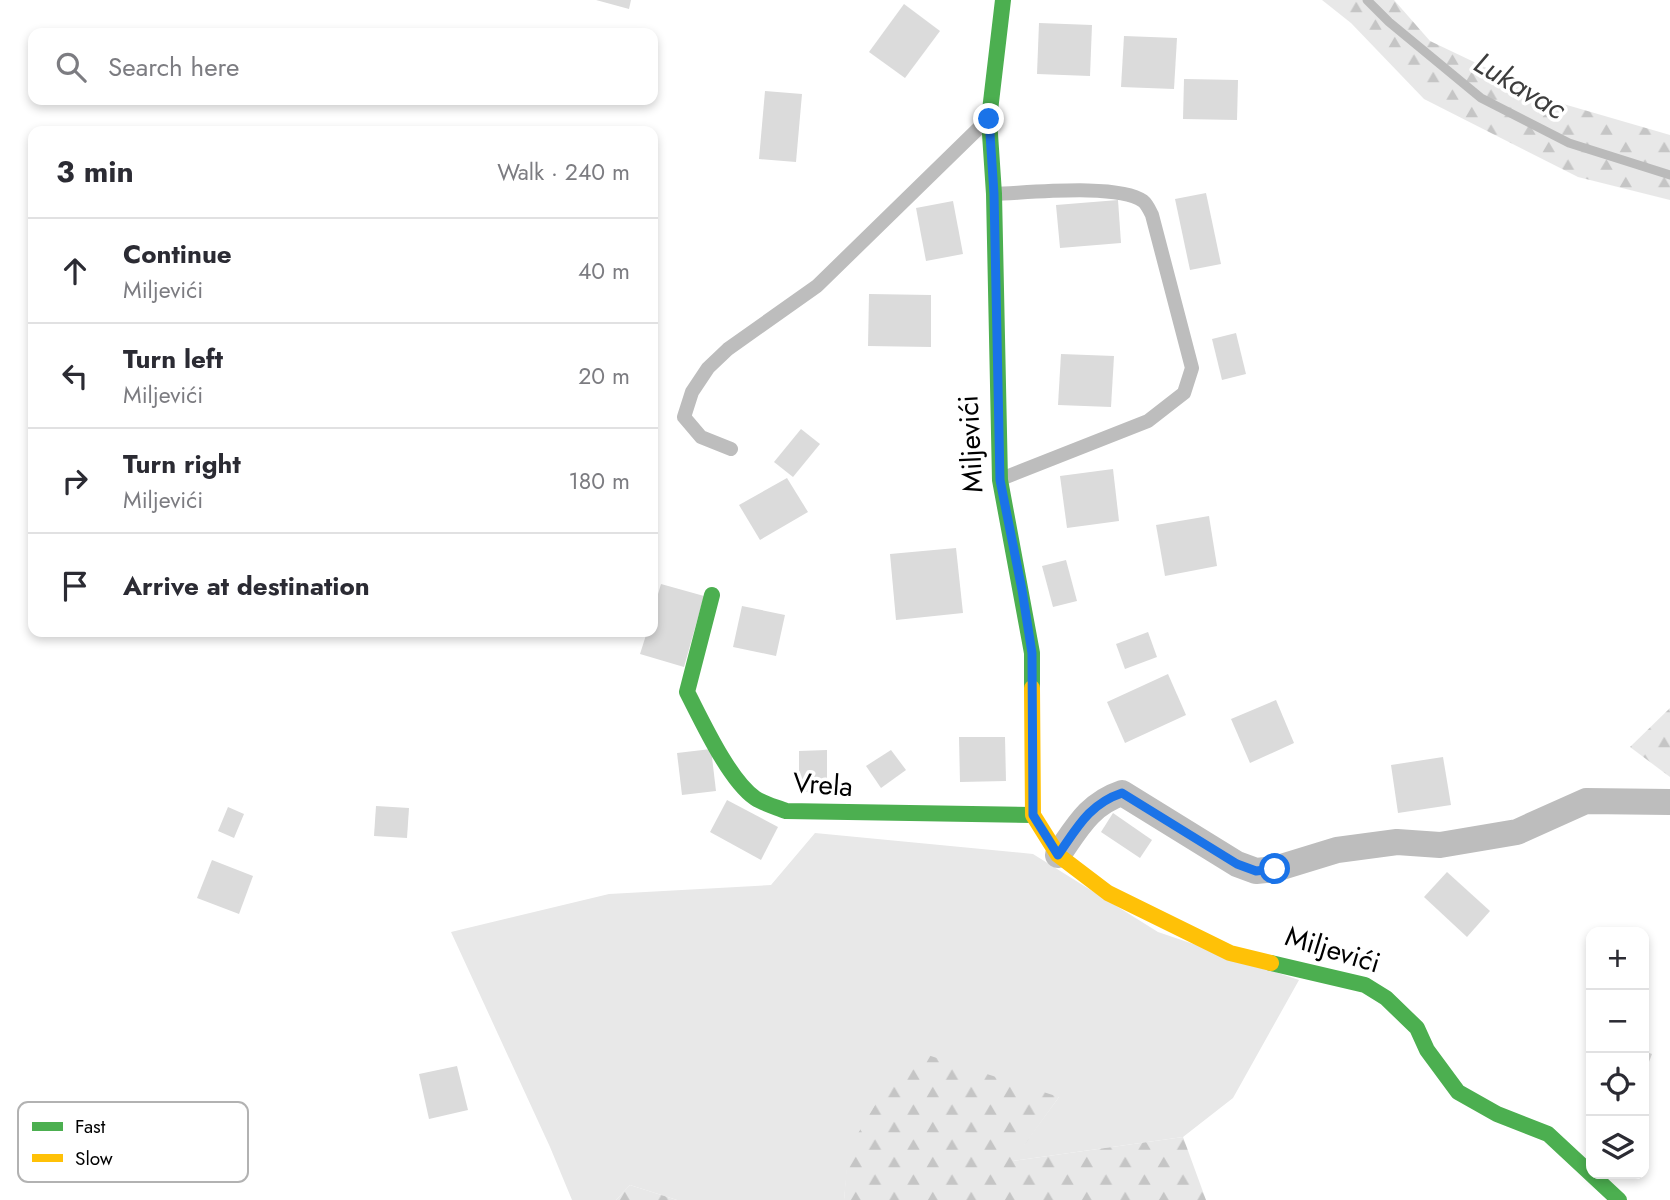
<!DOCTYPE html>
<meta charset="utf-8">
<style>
body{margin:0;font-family:Jost,sans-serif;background:#f2f2f3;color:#2b2b33}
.controls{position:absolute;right:21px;bottom:21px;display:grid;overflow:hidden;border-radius:14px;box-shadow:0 4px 10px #0003}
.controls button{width:63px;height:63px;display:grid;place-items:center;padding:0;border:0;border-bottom:2px solid #e1e1e2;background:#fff;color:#2b2b33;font:35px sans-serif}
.stop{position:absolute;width:21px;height:21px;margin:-16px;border:5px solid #1a73e8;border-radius:50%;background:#fff}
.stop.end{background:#1a73e8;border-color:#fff;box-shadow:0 2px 7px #0008}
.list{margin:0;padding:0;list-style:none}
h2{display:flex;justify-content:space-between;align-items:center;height:91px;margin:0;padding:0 28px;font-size:30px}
h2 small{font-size:23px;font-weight:400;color:#7c7c81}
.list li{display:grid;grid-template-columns:46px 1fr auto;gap:21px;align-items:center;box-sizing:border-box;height:105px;padding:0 28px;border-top:2px solid #e1e1e2}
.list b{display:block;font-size:26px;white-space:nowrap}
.list p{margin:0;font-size:23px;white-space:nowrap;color:#7c7c81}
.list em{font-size:23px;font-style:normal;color:#7c7c81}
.icon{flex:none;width:38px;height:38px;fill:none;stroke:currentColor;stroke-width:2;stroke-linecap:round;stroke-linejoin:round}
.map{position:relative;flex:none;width:1670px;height:1200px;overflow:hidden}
.search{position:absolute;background:#fff;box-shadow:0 4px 10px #0003;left:28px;top:28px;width:630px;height:77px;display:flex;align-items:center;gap:18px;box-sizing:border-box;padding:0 24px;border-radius:14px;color:#7c7c81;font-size:26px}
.panel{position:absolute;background:#fff;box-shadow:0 4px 10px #0003;left:28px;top:126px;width:630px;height:511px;border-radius:14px}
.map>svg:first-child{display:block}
.green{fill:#e8e8e8}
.forest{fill:url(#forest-firs)}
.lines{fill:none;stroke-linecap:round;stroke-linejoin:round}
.stream{stroke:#bababa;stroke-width:9}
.building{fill:#dbdbdb}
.lane{stroke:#bdbdbd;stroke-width:14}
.street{stroke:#bdbdbd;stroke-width:26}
.fast{stroke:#4caf50;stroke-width:16}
.slow{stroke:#ffc107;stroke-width:16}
.route{stroke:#1a73e8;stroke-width:9}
.labels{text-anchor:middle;stroke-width:7;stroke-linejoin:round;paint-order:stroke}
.street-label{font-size:28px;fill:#000;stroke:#fff}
.water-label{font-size:30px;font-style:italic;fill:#3d3d3d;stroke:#fff}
.key{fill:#fff;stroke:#b2b2b2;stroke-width:2}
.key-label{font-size:19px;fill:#000}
</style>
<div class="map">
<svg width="1670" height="1200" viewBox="0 0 1670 1200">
<defs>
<pattern id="forest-firs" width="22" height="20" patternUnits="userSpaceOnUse" patternTransform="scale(1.75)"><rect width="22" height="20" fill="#e8e8e8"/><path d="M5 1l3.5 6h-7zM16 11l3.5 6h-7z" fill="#c5c5c5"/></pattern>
</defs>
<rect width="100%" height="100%" fill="#fff"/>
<path class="green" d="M815 833 1033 854 1158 932 1299 980 1233 1098 1183 1137 1012 1161 1059 1097 849 1149 844 1200H677L630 1185 616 1200H572L550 1147 451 932 609 894 771 885Z"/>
<g class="forest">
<path d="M1322 0H1394L1430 41 1560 103 1670 135V200L1578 177 1424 99 1351 23Z"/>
<path d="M1670 708V777L1630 747Z"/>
<path d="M909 1049 1059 1097 1013 1161 1183 1137 1206 1200H844L848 1150Z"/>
<path d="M630 1185 677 1200H616Z"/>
</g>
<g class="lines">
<path class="stream" d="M1367 0 1389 22 1481 98 1569 143 1670 175"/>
</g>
<g class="building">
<path d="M596 0H631L629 9Z"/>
<path d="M904 4 940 31 905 78 869 52Z"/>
<path d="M1039 23 1092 25 1090 76 1037 74Z"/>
<path d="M1124 36 1177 38 1174 89 1121 87Z"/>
<path d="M1184 79 1238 80 1237 120 1183 119Z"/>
<path d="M765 91 802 94 796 162 759 159Z"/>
<path d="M1206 193 1221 264 1190 270 1175 199Z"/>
<path d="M1118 200 1121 243 1060 248 1056 205Z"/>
<path d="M953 201 963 254 926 261 916 208Z"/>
<path d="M869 294 931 295V347L868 346Z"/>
<path d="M1236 333 1246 374 1222 380 1212 339Z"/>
<path d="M1061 354 1114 356 1111 407 1058 405Z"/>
<path d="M801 429 820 444 793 477 774 462Z"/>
<path d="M1113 469 1119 521 1067 528 1060 476Z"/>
<path d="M787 478 808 512 760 540 739 505Z"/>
<path d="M1209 516 1217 566 1165 576 1156 525Z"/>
<path d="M956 548 963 613 896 620 890 554Z"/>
<path d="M1066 560 1077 601 1053 607 1042 566Z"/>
<path d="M661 584 704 596 684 667 640 654 647 632H653V611Z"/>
<path d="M742 606 785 615 776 656 733 647Z"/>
<path d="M1148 632 1157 657 1125 669 1116 644Z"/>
<path d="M1168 674 1186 715 1125 743 1107 702Z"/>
<path d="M1276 700 1294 743 1250 763 1231 719Z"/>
<path d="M959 737H1005L1006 781 960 782Z"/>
<path d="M711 749 716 791 682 795 677 753Z"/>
<path d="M827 750V792H799V751Z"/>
<path d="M891 750 906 770 881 788 866 766Z"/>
<path d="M1443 757 1451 805 1398 813 1391 765Z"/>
<path d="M727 800 778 827 761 860 710 832Z"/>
<path d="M376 806 409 808 407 838 374 836Z"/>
<path d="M228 807 244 814 234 838 218 831Z"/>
<path d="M1113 813 1152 840 1140 858 1101 832Z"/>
<path d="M212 860 253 876 239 914 197 898Z"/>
<path d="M1447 872 1490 911 1467 937 1424 897Z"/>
<path d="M1644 1051 1652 1054 1644 1075Z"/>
<path d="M457 1066 468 1110 429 1119 419 1074Z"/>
</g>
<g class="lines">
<g class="lane">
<path d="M995 194C1027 193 1118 183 1143 201 1147 204 1150 211 1152 215L1192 368 1184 393 1148 421 1001 479"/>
<path d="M731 449 701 437 684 417 692 392 708 368 728 349 817 286 983 124"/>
</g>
<path class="street" d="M1058 855C1077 828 1089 804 1122 793L1237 864 1256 871 1275 869 1337 850 1397 842 1440 845 1517 832 1586 801 1670 802"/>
<g class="fast">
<path d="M1003 0 989 119 994 194 1000 480 1032 653V688"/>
<path d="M712 595 687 692C702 721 729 780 755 798 764 804 776 807 786 811L1033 815"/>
<path d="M1271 963 1365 985 1386 998 1417 1028 1427 1050 1458 1092 1497 1114 1548 1134 1619 1200"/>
</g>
<path class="slow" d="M1032 688 1033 815 1058 855 1108 893 1230 953 1271 963"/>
</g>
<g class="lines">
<path class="route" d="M989 119 994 194 1000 480 1022 590 1032 653 1033 815 1058 855C1077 828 1089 804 1122 793L1237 864 1256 871 1275 869"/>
</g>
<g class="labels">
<g class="street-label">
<text transform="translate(970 444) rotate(-93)" y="10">Miljevići</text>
<text transform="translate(823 784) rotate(4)" y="10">Vrela</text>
<text transform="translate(1333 949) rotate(17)" y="10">Miljevići</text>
</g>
<g class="water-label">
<text transform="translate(1520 86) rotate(31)" y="10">Lukavac</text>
</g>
</g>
<rect x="18" y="1102" width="230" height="80" rx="10" class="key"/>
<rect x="32" y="1122" width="31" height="9" fill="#4caf50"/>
<rect x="32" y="1154" width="31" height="8" fill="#ffc107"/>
<g class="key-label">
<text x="75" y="1133">Fast</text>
<text x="75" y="1165">Slow</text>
</g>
</svg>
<div class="controls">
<button>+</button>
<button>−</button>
<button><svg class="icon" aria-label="locate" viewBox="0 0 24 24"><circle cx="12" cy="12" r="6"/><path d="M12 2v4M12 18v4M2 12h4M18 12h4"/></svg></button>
<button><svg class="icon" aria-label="layers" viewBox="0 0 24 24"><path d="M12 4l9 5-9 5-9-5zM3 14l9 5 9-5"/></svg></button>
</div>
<div class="stop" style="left:1275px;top:869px"></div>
<div class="stop end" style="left:989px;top:119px"></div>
<div class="search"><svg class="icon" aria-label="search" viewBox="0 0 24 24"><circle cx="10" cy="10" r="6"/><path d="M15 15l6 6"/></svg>Search here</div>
<section class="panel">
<h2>3 min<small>Walk · 240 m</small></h2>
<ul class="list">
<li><svg class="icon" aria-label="ahead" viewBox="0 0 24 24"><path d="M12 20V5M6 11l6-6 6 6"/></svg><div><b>Continue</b><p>Miljevići</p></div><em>40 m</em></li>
<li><svg class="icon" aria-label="left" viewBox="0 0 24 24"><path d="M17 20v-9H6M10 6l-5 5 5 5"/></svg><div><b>Turn left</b><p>Miljevići</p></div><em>20 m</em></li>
<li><svg class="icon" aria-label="right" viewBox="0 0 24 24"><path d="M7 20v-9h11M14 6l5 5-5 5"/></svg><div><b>Turn right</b><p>Miljevići</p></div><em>180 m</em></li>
<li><svg class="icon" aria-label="arrive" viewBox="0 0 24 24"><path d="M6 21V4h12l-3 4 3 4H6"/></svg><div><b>Arrive at destination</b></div></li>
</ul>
</section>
</div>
